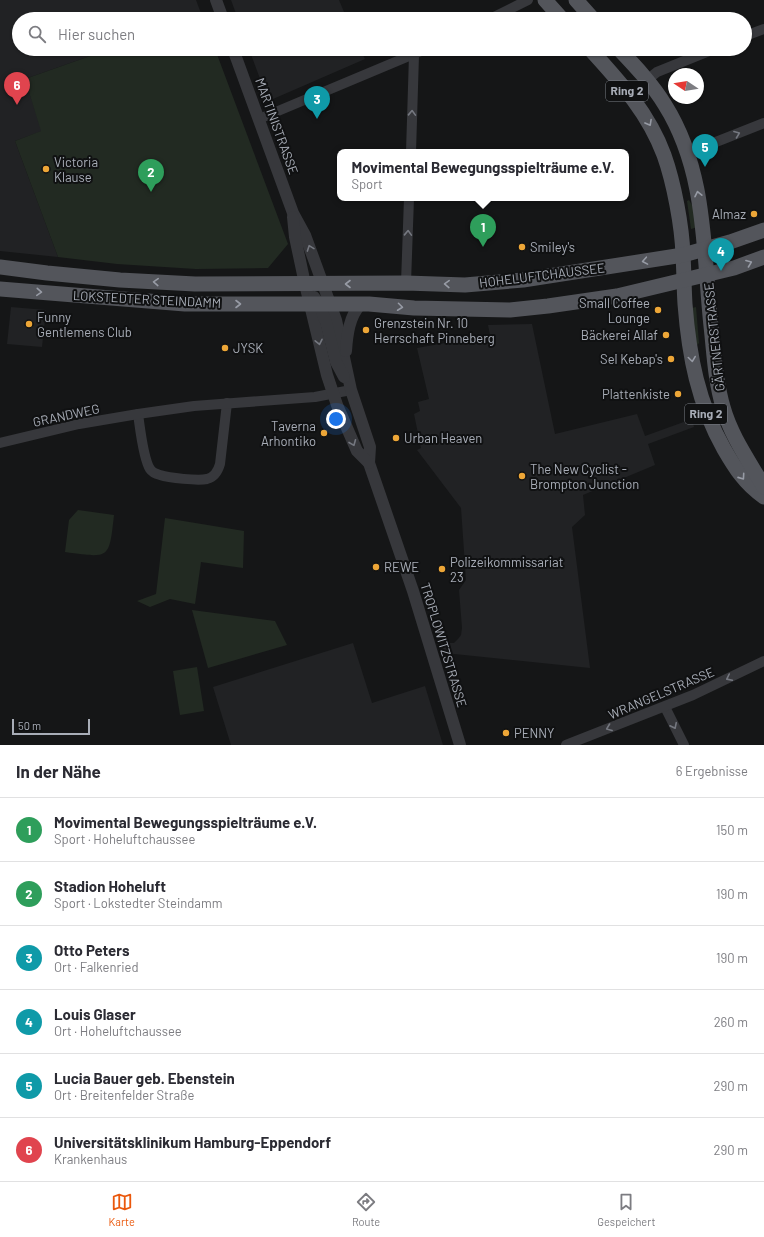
<!DOCTYPE html>
<html lang="de">
<meta charset="utf-8">
<style>
body{margin:0;font-family:Barlow,sans-serif;background:#f7f7f7;color:#2b2b33}
.compass{position:absolute;left:668px;top:68px;width:36px;height:36px;border-radius:50%;background:#fff;box-shadow:0 1px 3px #0004;rotate:282deg}
.scale{position:absolute;left:12px;bottom:10px;width:78px;box-sizing:border-box;padding-left:4px;border:2px solid #a8adb7;border-top:0;font-size:11px;line-height:14px;white-space:nowrap;color:#a8adb7;-webkit-text-stroke:3px #101112;paint-order:stroke}
.you{position:absolute;left:336px;top:419px;width:14px;height:14px;margin:-10px;border:3px solid #fff;border-radius:50%;background:#1a73e8;box-shadow:0 0 0 6px #1a73e833}
.badge{display:grid;place-items:center;width:26px;height:26px;border-radius:50%;background:#ea580c;color:#fff;font-size:13px;font-weight:700}
.pin{position:absolute;translate:-50% -33px;filter:drop-shadow(0 1px 2px #0008)}
.pin::after{content:'';position:absolute;top:21px;width:14px;height:12px;background:inherit;clip-path:polygon(0 0,100% 0,50% 100%)}
.popup{position:absolute;left:337px;top:149px;width:292px;height:52px;box-sizing:border-box;display:grid;place-content:center;border-radius:8px;background:#fff;filter:drop-shadow(0 1px 3px #0005);font-size:13px;white-space:nowrap;color:#7c7c81}
.popup b{font-size:15px;color:#2b2b33}
.popup::after{content:'';position:absolute;left:50%;top:100%;margin-left:-8px;border:8px solid transparent;border-top-color:#fff}
.list{margin:0;padding:0;list-style:none}
h2{display:flex;justify-content:space-between;align-items:center;height:52px;margin:0;padding:0 16px;font-size:17px}
h2 small{font-size:13px;font-weight:400;color:#7c7c81}
.list li{display:grid;grid-template-columns:26px 1fr auto;gap:12px;align-items:center;box-sizing:border-box;height:64px;padding:0 16px;border-top:1px solid #e1e1e2}
.list b{display:block;font-size:15px;white-space:nowrap}
.list p{margin:0;font-size:13px;white-space:nowrap;color:#7c7c81}
.list em{font-size:13px;font-style:normal;color:#7c7c81}
.icon{flex:none;width:22px;height:22px;fill:none;stroke:currentColor;stroke-width:2;stroke-linecap:round;stroke-linejoin:round}
.map{position:relative;flex:none;width:764px;height:745px;overflow:hidden}
.search{position:absolute;background:#fff;box-shadow:0 1px 3px #0004;left:12px;right:12px;top:12px;height:44px;display:flex;align-items:center;gap:10px;box-sizing:border-box;padding:0 14px;border-radius:22px;color:#7c7c81;font-size:15px}
.sheet{height:436px;background:#fff}
nav{display:flex;justify-content:space-around;align-items:center;box-sizing:border-box;height:56px;border-top:1px solid #e1e1e2;background:#fff;font-size:11px;color:#7c7c81}
nav a{display:grid;justify-items:center;gap:2px}
nav .on{color:#ea580c}
.map>svg:first-child{display:block}
.built{fill:#212224}
.green{fill:#222a22}
.lines{fill:none;stroke-linecap:round;stroke-linejoin:round}
.minor{stroke:#37383c;stroke-width:10}
.tertiary{stroke:#37383c;stroke-width:12}
.primary{stroke:#53555b;stroke-width:15}
.oneway{stroke:#757880}
.oneway2{stroke:#979ba5}
.poi-dot{fill:#eda637;stroke:#101112;stroke-width:1.5}
.labels{text-anchor:middle;stroke-width:4;stroke-linejoin:round;paint-order:stroke}
.shield{fill:#101112;stroke:#7a7e86;stroke-width:1}
.shield-label{font-size:12px;font-weight:bold;fill:#a8adb7}
.street-label{font-size:13px;fill:#a8adb7;stroke:#101112}
.poi-label{font-size:13px;fill:#a8adb7;stroke:#101112;text-anchor:start}
</style>
<div class="map">
<svg width="764" height="745" viewBox="0 0 764 745">
<rect width="100%" height="100%" fill="#151617"/>
<g class="built">
<path d="M0 0H196L202 16 195 19H19V49H110L25 79 42 131 15 141 58 257 0 251Z"/>
<path d="M231 0H339L347 19H238Z"/>
<path d="M249 49H360L365 59 273 99 266 95Z"/>
<path d="M11 307 46 310 42 347 7 344Z"/>
<path d="M532 324 555 434 637 414 645 436 692 419 694 427 648 444 655 465 583 495 585 515 572 527 590 668 445 653 441 643H454L458 639 461 635 462 628 459 590 466 580 461 508 417 450 421 448 414 414 420 411 418 402 429 399 417 348 490 335 488 325Z"/>
<path d="M353 643 372 703 425 686 443 745H231L213 687Z"/>
</g>
<g class="green">
<path d="M110 49H215L288 244 268 268 196 269 117 264 58 257 15 141 41 131 25 79Z"/>
<path d="M689 200 693 207 698 227 691 229 687 201Z"/>
<path d="M696 307 699 343 697 345H696L692 308Z"/>
<path d="M78 510 114 515C109 560 110 558 65 552L69 520Z"/>
<path d="M165 518 244 531 243 568 201 562 195 604 170 599 150 607 137 601 156 594Z"/>
<path d="M192 610 275 621 287 645 208 668Z"/>
<path d="M197 667 204 711 180 715 173 671Z"/>
</g>
<g class="lines">
<g class="minor">
<path d="M490 19 528 0"/>
<path d="M745 36 764 29"/>
<path d="M647 80 657 72 714 49"/>
<path d="M259 119 426 49"/>
<path d="M411 152 414 55"/>
<path d="M688 153 764 123"/>
<path d="M406 283 409 198"/>
<path d="M138 414C140 427 143 458 150 469 152 472 156 474 160 475 169 478 198 481 207 479 215 477 218 471 220 464L227 403"/>
<path d="M0 443 79 424 138 414 194 406 315 397 351 390"/>
<path d="M665 707 684 745"/>
<path d="M566 745 693 695 764 661"/>
</g>
<g class="tertiary">
<path d="M216 0 223 19"/>
<path d="M233 49 293 213 305 235 336 320 351 390 370 447 369 463 413 591 460 745"/>
<path d="M293 217 295 237 305 284 327 375 337 405 357 451 369 463"/>
<path d="M314 297 319 304 326 322 336 362 344 377"/>
<path d="M346 351C347 336 349 316 361 304"/>
</g>
<g class="primary">
<path d="M545 0 562 19"/>
<path d="M576 0 593 19"/>
<path d="M590 49C620 82 648 112 664 155 674 183 682 226 683 255 684 272 684 288 685 304 689 356 698 403 724 449 735 468 745 484 764 497"/>
<path d="M619 49C636 67 653 85 665 105 707 172 703 251 711 326 714 353 715 380 723 407 731 436 749 461 764 487"/>
<path d="M0 267 47 273 120 280 195 284 406 283 465 285 523 280 683 255 730 242 764 230"/>
<path d="M0 289 185 304H369L414 308 510 310 548 306 617 296 734 268 764 257"/>
</g>
</g>
<defs><path id="oneway-chevron" d="M-2-3.5L2.5 0L-2 3.5" fill="none" stroke-width="1.6" stroke-linecap="round" stroke-linejoin="round"/></defs>
<g class="oneway">
<use href="#oneway-chevron" transform="translate(412 113) rotate(-88)"/>
<use href="#oneway-chevron" transform="translate(737 134) rotate(-21)"/>
<use href="#oneway-chevron" transform="translate(408 233) rotate(-88)"/>
<use href="#oneway-chevron" transform="translate(310 248) rotate(-110)"/>
<use href="#oneway-chevron" transform="translate(319 342) rotate(78)"/>
<use href="#oneway-chevron" transform="translate(353 443) rotate(68)"/>
<use href="#oneway-chevron" transform="translate(729 678) rotate(154)"/>
<use href="#oneway-chevron" transform="translate(674 726) rotate(64)"/>
<use href="#oneway-chevron" transform="translate(609 728) rotate(159)"/>
</g>
<g class="oneway2">
<use href="#oneway-chevron" transform="translate(649 123) rotate(61)"/>
<use href="#oneway-chevron" transform="translate(698 194) rotate(-102)"/>
<use href="#oneway-chevron" transform="translate(645 261) rotate(170)"/>
<use href="#oneway-chevron" transform="translate(749 263) rotate(-21)"/>
<use href="#oneway-chevron" transform="translate(156 282) rotate(-177)"/>
<use href="#oneway-chevron" transform="translate(348 284) rotate(180)"/>
<use href="#oneway-chevron" transform="translate(447 284) rotate(-178)"/>
<use href="#oneway-chevron" transform="translate(39 292) rotate(4)"/>
<use href="#oneway-chevron" transform="translate(238 304)"/>
<use href="#oneway-chevron" transform="translate(400 307) rotate(7)"/>
<use href="#oneway-chevron" transform="translate(692 359) rotate(82)"/>
<use href="#oneway-chevron" transform="translate(742 477) rotate(55)"/>
</g>
<g class="poi-dot">
<circle cx="46" cy="169" r="4"/>
<circle cx="754" cy="214" r="4"/>
<circle cx="522" cy="247" r="4"/>
<circle cx="658" cy="310" r="4"/>
<circle cx="29" cy="324" r="4"/>
<circle cx="366" cy="330" r="4"/>
<circle cx="666" cy="335" r="4"/>
<circle cx="225" cy="348" r="4"/>
<circle cx="671" cy="359" r="4"/>
<circle cx="678" cy="394" r="4"/>
<circle cx="324" cy="433" r="4"/>
<circle cx="396" cy="438" r="4"/>
<circle cx="522" cy="476" r="4"/>
<circle cx="376" cy="567" r="4"/>
<circle cx="442" cy="569" r="4"/>
<circle cx="506" cy="733" r="4"/>
</g>
<g class="labels">
<g class="shield">
<rect x="606" y="81" width="42" height="20" rx="3"/>
<rect x="685" y="404" width="42" height="20" rx="3"/>
</g>
<g class="shield-label">
<text x="627" y="95">Ring 2</text>
<text x="706" y="418">Ring 2</text>
</g>
<g class="street-label">
<text transform="translate(277 126) rotate(70)" y="5">MARTINISTRASSE</text>
<text transform="translate(542 275) rotate(-7)" y="5">HOHELUFTCHAUSSEE</text>
<text transform="translate(147 299) rotate(3)" y="5">LOKSTEDTER STEINDAMM</text>
<text transform="translate(714 337) rotate(-96)" y="5">GÄRTNERSTRASSE</text>
<text transform="translate(66 415) rotate(-12)" y="5">GRANDWEG</text>
<text transform="translate(444 645) rotate(73)" y="5">TROPLOWITZSTRASSE</text>
<text transform="translate(661 693) rotate(-23)" y="5">WRANGELSTRASSE</text>
</g>
<g class="poi-label">
<text x="54" y="167">Victoria<tspan x="54" dy="15">Klause</tspan></text>
<text x="746" y="219" text-anchor="end">Almaz</text>
<text x="530" y="252">Smiley's</text>
<text x="650" y="308" text-anchor="end">Small Coffee<tspan x="650" dy="15">Lounge</tspan></text>
<text x="37" y="322">Funny<tspan x="37" dy="15">Gentlemens Club</tspan></text>
<text x="374" y="328">Grenzstein Nr. 10<tspan x="374" dy="15">Herrschaft Pinneberg</tspan></text>
<text x="658" y="340" text-anchor="end">Bäckerei Allaf</text>
<text x="233" y="353">JYSK</text>
<text x="663" y="364" text-anchor="end">Sel Kebap's</text>
<text x="670" y="399" text-anchor="end">Plattenkiste</text>
<text x="316" y="431" text-anchor="end">Taverna<tspan x="316" dy="15">Arhontiko</tspan></text>
<text x="404" y="443">Urban Heaven</text>
<text x="530" y="474">The New Cyclist -<tspan x="530" dy="15">Brompton Junction</tspan></text>
<text x="450" y="567">Polizeikommissariat<tspan x="450" dy="15">23</tspan></text>
<text x="384" y="572">REWE</text>
<text x="514" y="738">PENNY</text>
</g>
</g>
</svg>
<svg class="compass" viewBox="-18 -18 36 36"><path d="M0-13l5 13h-10z" fill="#e53935"/><path d="M0 13l5-13h-10z" fill="#7c7c81"/></svg>
<div class="scale">50 m</div>
<div class="you"></div>
<div class="pin badge" style="left:483px;top:247px;background:#2e9e5b">1</div>
<div class="popup"><b>Movimental Bewegungsspielträume e.V.</b>Sport</div>
<div class="pin badge" style="left:151px;top:192px;background:#2e9e5b">2</div>
<div class="pin badge" style="left:317px;top:119px;background:#0f9aa8">3</div>
<div class="pin badge" style="left:721px;top:271px;background:#0f9aa8">4</div>
<div class="pin badge" style="left:705px;top:167px;background:#0f9aa8">5</div>
<div class="pin badge" style="left:17px;top:105px;background:#e0444e">6</div>
<div class="search"><svg class="icon" aria-label="search" viewBox="0 0 24 24"><circle cx="10" cy="10" r="6"/><path d="M15 15l6 6"/></svg>Hier suchen</div>
</div>
<section class="sheet">
<h2>In der Nähe<small>6 Ergebnisse</small></h2>
<ul class="list">
<li><span class="badge" style="background:#2e9e5b">1</span><div><b>Movimental Bewegungsspielträume e.V.</b><p>Sport · Hoheluftchaussee</p></div><em>150 m</em></li>
<li><span class="badge" style="background:#2e9e5b">2</span><div><b>Stadion Hoheluft</b><p>Sport · Lokstedter Steindamm</p></div><em>190 m</em></li>
<li><span class="badge" style="background:#0f9aa8">3</span><div><b>Otto Peters</b><p>Ort · Falkenried</p></div><em>190 m</em></li>
<li><span class="badge" style="background:#0f9aa8">4</span><div><b>Louis Glaser</b><p>Ort · Hoheluftchaussee</p></div><em>260 m</em></li>
<li><span class="badge" style="background:#0f9aa8">5</span><div><b>Lucia Bauer geb. Ebenstein</b><p>Ort · Breitenfelder Straße</p></div><em>290 m</em></li>
<li><span class="badge" style="background:#e0444e">6</span><div><b>Universitätsklinikum Hamburg-Eppendorf</b><p>Krankenhaus</p></div><em>290 m</em></li>
</ul>
</section>
<nav>
<a class="on"><svg class="icon" aria-label="map" viewBox="0 0 24 24"><path d="M3 6l6-2 6 2 6-2v14l-6 2-6-2-6 2zM9 4v14M15 6v14"/></svg>Karte</a>
<a><svg class="icon" aria-label="directions" viewBox="0 0 24 24"><path d="M12 3l9 9-9 9-9-9zM9 14v-3h6M13 9l2 2-2 2"/></svg>Route</a>
<a><svg class="icon" aria-label="saved" viewBox="0 0 24 24"><path d="M7 4h10v16l-5-4-5 4z"/></svg>Gespeichert</a>
</nav>
